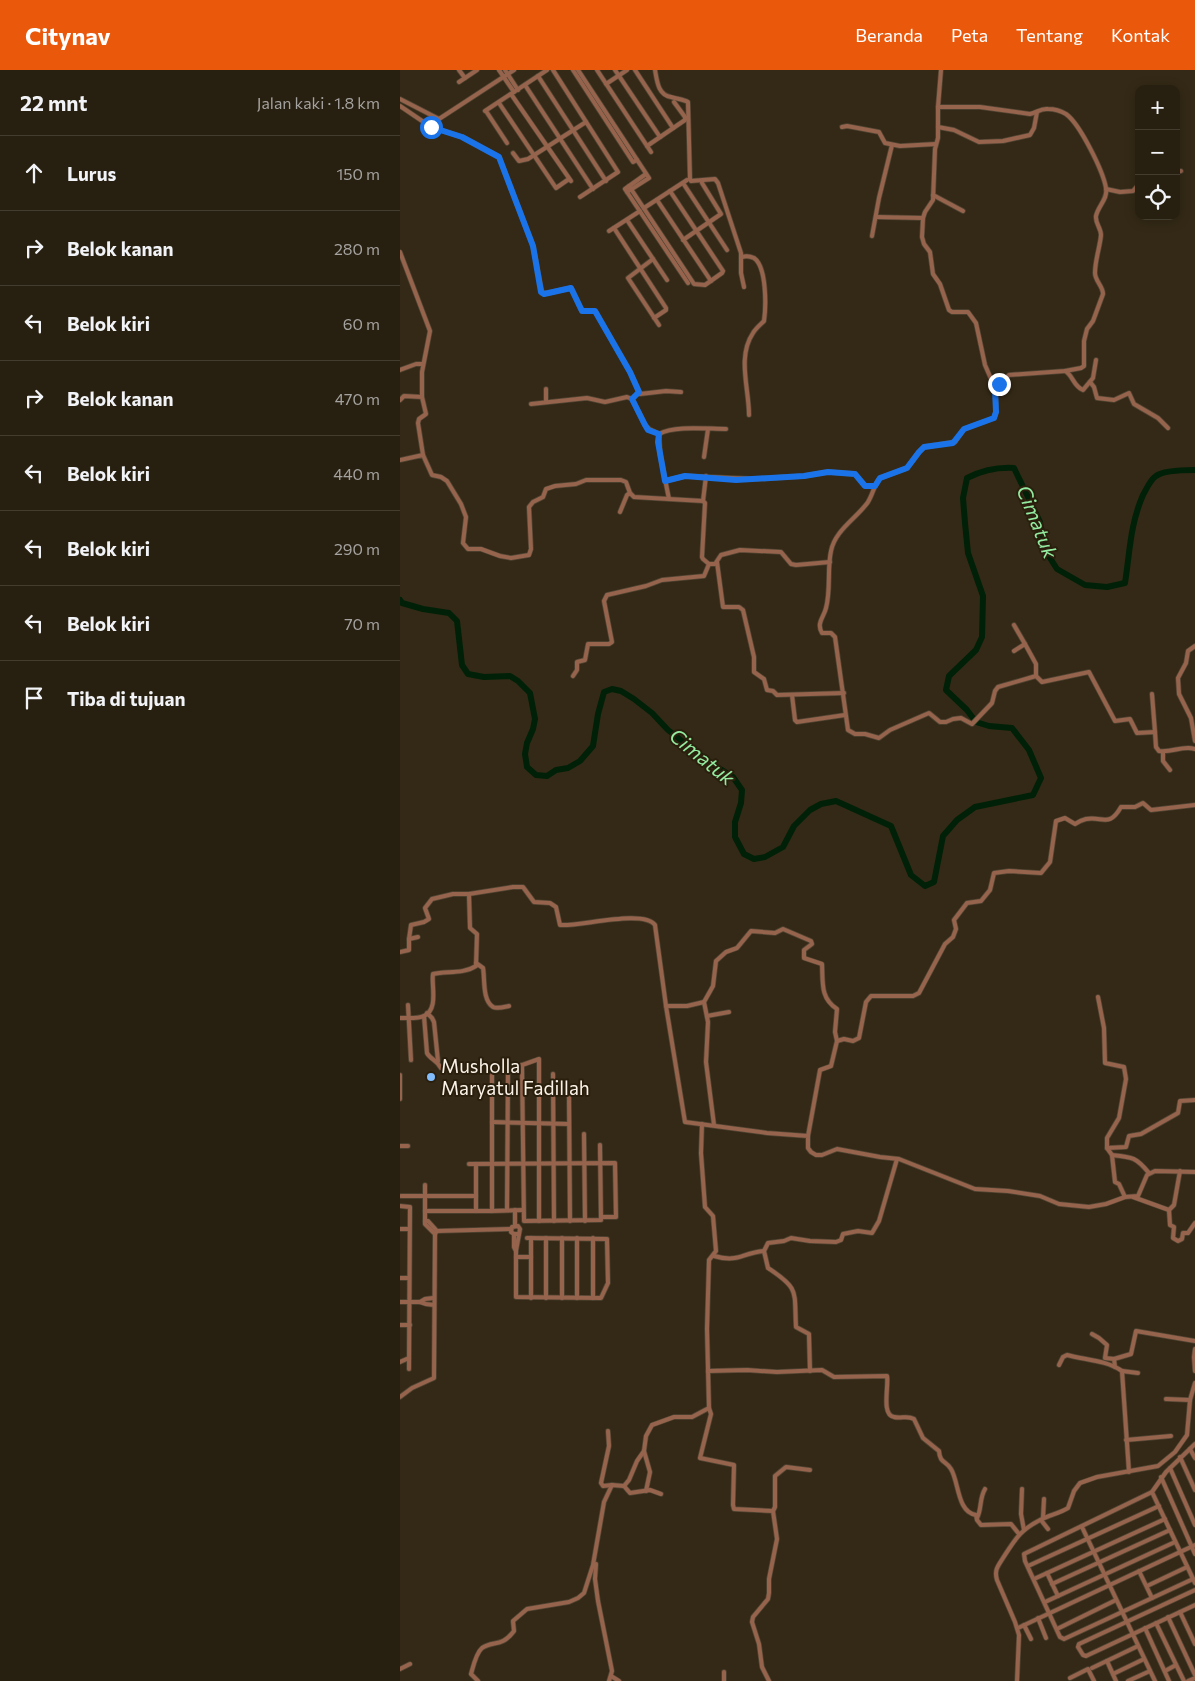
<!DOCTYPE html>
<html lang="id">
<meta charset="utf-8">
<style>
body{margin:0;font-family:Commissioner,sans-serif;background:#332c1e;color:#f1f3f6}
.controls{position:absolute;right:15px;top:15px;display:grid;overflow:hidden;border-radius:10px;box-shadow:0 2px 12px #0003}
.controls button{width:45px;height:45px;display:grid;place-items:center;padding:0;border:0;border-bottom:1px solid #433d30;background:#271f10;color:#f1f3f6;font:25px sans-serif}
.stop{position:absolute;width:15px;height:15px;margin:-11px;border:4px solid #1a73e8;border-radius:50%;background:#fff}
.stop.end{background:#1a73e8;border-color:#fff;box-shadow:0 1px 5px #0008}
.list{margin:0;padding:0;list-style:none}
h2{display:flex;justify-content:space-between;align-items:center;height:65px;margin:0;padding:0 20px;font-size:21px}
h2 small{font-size:16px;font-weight:400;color:#a4a29f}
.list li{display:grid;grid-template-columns:32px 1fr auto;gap:15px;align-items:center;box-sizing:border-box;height:75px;padding:0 20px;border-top:1px solid #433d30}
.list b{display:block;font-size:19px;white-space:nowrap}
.list em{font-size:16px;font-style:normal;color:#a4a29f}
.icon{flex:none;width:28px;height:28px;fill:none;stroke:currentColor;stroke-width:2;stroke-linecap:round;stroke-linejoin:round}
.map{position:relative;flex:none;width:795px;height:1611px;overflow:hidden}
header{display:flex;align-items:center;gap:30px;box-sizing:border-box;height:70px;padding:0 25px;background:#ea580c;color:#fff}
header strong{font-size:24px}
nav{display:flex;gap:28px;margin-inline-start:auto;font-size:18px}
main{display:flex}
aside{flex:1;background:#271f10}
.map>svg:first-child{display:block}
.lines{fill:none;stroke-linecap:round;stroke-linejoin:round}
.river{stroke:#002107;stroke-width:6}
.minor-casing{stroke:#504533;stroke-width:5.5}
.minor{stroke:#96634d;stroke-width:4}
.route{stroke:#1a73e8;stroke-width:6}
.poi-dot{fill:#83bcfb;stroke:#2a1f0d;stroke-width:2}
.labels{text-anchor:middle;stroke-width:4;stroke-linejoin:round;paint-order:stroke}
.poi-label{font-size:19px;fill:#fbf3e8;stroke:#2a1f0d;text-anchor:start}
.water-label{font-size:20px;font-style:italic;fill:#93eca0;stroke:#2a1f0d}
</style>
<header>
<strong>Citynav</strong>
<nav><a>Beranda</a><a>Peta</a><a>Tentang</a><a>Kontak</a></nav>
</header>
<main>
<aside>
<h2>22 mnt<small>Jalan kaki · 1.8 km</small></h2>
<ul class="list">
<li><svg class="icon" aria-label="ahead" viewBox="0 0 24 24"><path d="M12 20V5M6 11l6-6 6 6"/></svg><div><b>Lurus</b></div><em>150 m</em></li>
<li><svg class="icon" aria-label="right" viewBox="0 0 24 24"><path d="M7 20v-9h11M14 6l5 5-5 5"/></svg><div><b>Belok kanan</b></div><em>280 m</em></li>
<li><svg class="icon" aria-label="left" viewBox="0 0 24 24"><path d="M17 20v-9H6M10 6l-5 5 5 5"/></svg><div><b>Belok kiri</b></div><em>60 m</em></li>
<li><svg class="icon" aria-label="right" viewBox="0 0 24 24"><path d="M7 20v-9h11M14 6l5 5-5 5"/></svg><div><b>Belok kanan</b></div><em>470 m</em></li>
<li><svg class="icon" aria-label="left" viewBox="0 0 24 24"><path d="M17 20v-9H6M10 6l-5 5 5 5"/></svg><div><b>Belok kiri</b></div><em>440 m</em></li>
<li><svg class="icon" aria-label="left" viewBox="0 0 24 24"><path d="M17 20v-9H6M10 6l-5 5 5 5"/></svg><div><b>Belok kiri</b></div><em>290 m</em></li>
<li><svg class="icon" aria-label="left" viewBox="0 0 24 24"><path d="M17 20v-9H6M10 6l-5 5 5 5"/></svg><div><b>Belok kiri</b></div><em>70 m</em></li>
<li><svg class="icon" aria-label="arrive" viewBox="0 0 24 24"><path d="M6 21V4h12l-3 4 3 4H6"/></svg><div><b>Tiba di tujuan</b></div></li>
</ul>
</aside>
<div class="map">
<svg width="795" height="1611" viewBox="0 0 795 1611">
<rect width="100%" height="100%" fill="#342916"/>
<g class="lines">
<path class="river" d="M0 530 2 533 23 539 49 543 57 551 62 595 68 604 84 607 110 606 118 611 130 623 135 649 133 659 127 673 125 684 127 697 136 705 147 706 156 700 168 698 180 691 193 676 198 644 204 622 212 619 221 621 234 629 252 643 268 660 309 692 333 707 342 720 341 733 335 752V767L344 784 354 789 365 787 383 777 394 756 410 740 421 734 436 731 491 756 511 805 525 816 534 812 543 766 557 750 575 737 633 725 641 708 629 680 612 658 589 656 576 652 567 640 546 620 549 606 576 580 582 567 583 526 568 483 565 453 563 428 567 408C583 400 597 397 614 398L640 452 645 480 657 499 685 515 707 517 725 513C730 481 730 455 743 425 747 418 750 410 756 406 764 400 785 400 795 400"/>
<defs>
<g id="minor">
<path d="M59 0 65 8"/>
<path d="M99 0 114 22"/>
<path d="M105 0 118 20"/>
<path d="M153 0 218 102 180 127"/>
<path d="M173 0 233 92 237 90"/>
<path d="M178 0 249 108 227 122"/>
<path d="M197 0 251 82"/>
<path d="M215 0 260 67"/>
<path d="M235 0 273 58"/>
<path d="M255 0C257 11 258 25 271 27 277 29 283 29 288 32L290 109 291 111 315 109 318 113 341 183V203L344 217"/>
<path d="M541 0 538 37V68L535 79 533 130 525 142 523 148 522 167 524 174 530 182 533 204 540 214 549 240 552 242H568L576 253 585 295 595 318 596 342 594 348 564 359 555 372 524 377 519 382 507 398 480 408C474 415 473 424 468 432 457 448 435 460 431 481 427 499 431 520 426 538 424 547 416 553 422 563H431L435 567 448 660 455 664H465L479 668 490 660 529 643 540 652H546L553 649 561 648 572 654 592 633 595 621 598 617 636 606 642 612 689 602 715 651 730 649 737 663 755 662 756 677 759 681C772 683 783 675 795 679"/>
<path d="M138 6 206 111"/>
<path d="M59 12 77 0"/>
<path d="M206 14 227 0"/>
<path d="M125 15 193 119"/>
<path d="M111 24 171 111"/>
<path d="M0 29 39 49 114 0"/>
<path d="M99 33 156 118 169 109"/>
<path d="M0 36 31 57 62 67 99 87 133 176 142 223H148L171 218 182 241H195L230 302 240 324 266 321 281 322"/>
<path d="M538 37H580L630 44C637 43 640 38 648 39 654 39 661 41 666 44 680 54 703 101 706 118 708 129 698 136 696 146 695 153 701 158 701 165 700 177 695 190 695 203 695 211 703 216 703 224L693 251 687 259 684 271V296L681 298 665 301 609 305 595 318"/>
<path d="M85 41 147 0"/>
<path d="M86 41 107 73"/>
<path d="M442 57 447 56 479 62 485 73 500 76 536 74"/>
<path d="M538 57 554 60 579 72 603 71 630 65 634 58 637 42"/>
<path d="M247 76 285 50V47L274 32"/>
<path d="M113 83 119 91 128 89 186 52"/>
<path d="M776 102 781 101"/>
<path d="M246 104 225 119 288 213"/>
<path d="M283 113 327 180"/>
<path d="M229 116 294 214 305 215 322 203 323 201 270 121"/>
<path d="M706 119 720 122 733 121 739 114"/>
<path d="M533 125 563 141"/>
<path d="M257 130 311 211"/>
<path d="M244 138 287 110"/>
<path d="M476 147 523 148"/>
<path d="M227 150 267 210"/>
<path d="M214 158 266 238V240L254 248"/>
<path d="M209 161 240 141"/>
<path d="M472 166 479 128 492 75"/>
<path d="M283 170 321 144 302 113"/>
<path d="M0 182 30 261 22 302V327L26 344 19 349 18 353 23 385"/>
<path d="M342 187C345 186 350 186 354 188 367 197 366 237 364 251 360 255 356 258 353 263 337 287 349 318 349 345"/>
<path d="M253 189 228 208 259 255"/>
<path d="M0 300 16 294H22"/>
<path d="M665 301C673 305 673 316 683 320L693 308 696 290"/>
<path d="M690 312 694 317 697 328 714 330 729 323 734 334 758 348 768 358"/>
<path d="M0 330 4 326 22 327"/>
<path d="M146 332V319"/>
<path d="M131 334 187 328 205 332 227 327 232 329 245 355 249 359 259 364"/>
<path d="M304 387 308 359"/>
<path d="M0 390 23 385 32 405 41 407 47 411 61 434 66 447 63 473 68 479H81L100 486 111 488 129 485 131 479 129 437 133 432 143 427 146 419 155 416 176 414 186 410H221L226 412 230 423 234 427 303 431 305 433 302 487 303 489 309 494H315L321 485 340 480 381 482 391 494 396 495 430 492"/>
<path d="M265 411 285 406 356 409 404 406 428 402 455 404 465 416H475"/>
<path d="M269 429 260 384 259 364C274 355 308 359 326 359"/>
<path d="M303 431 306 406"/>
<path d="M220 442 227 425 230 423"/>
<path d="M317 492 323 537H339L343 540 354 587V602L364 609 367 620 373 621 377 625 444 623"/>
<path d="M614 555 625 574"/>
<path d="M795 576 788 581 786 593 778 608 779 624 791 648 795 671"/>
<path d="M614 581 625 574 636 594V606"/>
<path d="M173 606 177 600V592L185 590 188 574H209L212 572 204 531 207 525 246 516 262 510 304 506 309 494"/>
<path d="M752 624 755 662"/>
<path d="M392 625 395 650 397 652 445 645"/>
<path d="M763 682V691L770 700"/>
<path d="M9 869 11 855 24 852 29 849 25 838 32 829 53 824H69"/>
<path d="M0 882 9 880V869L18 867"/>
<path d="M76 893 83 898C85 908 82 930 93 937 97 939 104 937 109 936"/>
<path d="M698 927 704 958 705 993 724 997 726 1009 719 1048 707 1068V1078L712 1085 715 1112 719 1114 725 1127"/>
<path d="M8 935 11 990"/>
<path d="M266 936H287L304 932"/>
<path d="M27 943 32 948 34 952 38 991"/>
<path d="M24 946 27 983C30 989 37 990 41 998"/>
<path d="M307 946 329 942"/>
<path d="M0 948C7 948 18 949 24 946 39 939 31 915 33 904 47 901 64 904 76 896L77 864 70 858 69 824 113 817H123L134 832 150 833 156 837 160 855C179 857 243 839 255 855L266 936 285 1052 367 1063 408 1066V1078L411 1082 416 1085H422L437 1079 480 1087 499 1089 575 1119 608 1121 640 1126 659 1134 689 1137 706 1134 725 1127 738 1126 747 1105 755 1101 795 1102"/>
<path d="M122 995 124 1151 201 1150 200 1075"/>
<path d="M153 1004 154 1151"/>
<path d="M0 1005V1029"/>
<path d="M92 1005V1141L123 1140"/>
<path d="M169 1022 170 1151"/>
<path d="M92 1052 169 1054"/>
<path d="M302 1054 301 1083 305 1137 313 1146 316 1181 309 1190 307 1259 309 1338 311 1344 300 1388 334 1395 333 1435 334 1439 373 1441 377 1469 369 1509V1523L368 1529 353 1547 352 1552 359 1574 362 1597 369 1611"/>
<path d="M314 1055 306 992 308 952 304 932 313 916 316 891 326 882 337 878 351 861 375 863 383 859 411 871 412 874 404 880V888L422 894C423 912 420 928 437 939L435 962 437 971"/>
<path d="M184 1064 185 1151"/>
<path d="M408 1066 420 1000 431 996 437 971 444 969 453 971 459 968 466 932 471 926H513L519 923 545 874 553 867 556 859 554 850 567 833 581 831 590 820 594 803 609 801 641 803 650 792 656 751 665 748 675 754C678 752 682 750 686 749 703 746 709 758 721 737H735L743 733 751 740 795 735"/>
<path d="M0 1076H8"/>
<path d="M707 1078 726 1077 729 1066 741 1064 778 1043 780 1031 795 1030"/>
<path d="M712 1085C732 1087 736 1087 749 1103"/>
<path d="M69 1094 215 1093 216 1147H201"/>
<path d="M25 1115V1154L35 1164"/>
<path d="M1 1126H76"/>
<path d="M733 1127 769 1140 774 1135 780 1101"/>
<path d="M0 1136 10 1137 9 1299"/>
<path d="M107 1140 108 1000 139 989V1151"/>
<path d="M769 1140 770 1155 774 1157 773 1168 778 1171 782 1169 783 1163H788L795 1153"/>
<path d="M25 1141H92"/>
<path d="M76 1141V1094"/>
<path d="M25 1151H28L37 1161 111 1159"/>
<path d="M115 1155V1140"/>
<path d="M0 1159H9"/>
<path d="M114 1164V1177L116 1181"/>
<path d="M118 1164H114L111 1162 112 1157 118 1156 120 1159 116 1181V1227L201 1228 208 1213 207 1169 127 1168"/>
<path d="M146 1168V1228"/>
<path d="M162 1168V1228"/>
<path d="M177 1168V1228"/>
<path d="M193 1168V1228"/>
<path d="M314 1186C339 1193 341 1183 364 1181"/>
<path d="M116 1187H131"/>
<path d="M0 1208H9"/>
<path d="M131 1228V1168"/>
<path d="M0 1232H20L26 1234 34 1235"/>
<path d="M20 1232 25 1229 33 1228"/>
<path d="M0 1255H10"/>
<path d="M692 1264 699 1268 707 1275 705 1288 714 1289 715 1297"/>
<path d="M795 1279 794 1287 795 1301"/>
<path d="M714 1289 731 1284 736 1261 795 1271"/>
<path d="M0 1292 9 1288"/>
<path d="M659 1295 663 1287 667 1285C685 1290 706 1290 722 1301L729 1402"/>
<path d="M308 1301 347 1300 377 1302 422 1300 434 1307 487 1306C489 1316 481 1345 494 1347 501 1349 507 1345 514 1349L523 1368 539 1381C540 1394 546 1390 551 1399 559 1412 557 1442 576 1445L577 1450 581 1455 611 1454 619 1464"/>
<path d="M410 1301 409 1264 396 1257C394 1221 400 1219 368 1198L364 1181 368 1173 384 1171 391 1168 410 1171 436 1172 441 1170 443 1164 458 1161 472 1163 479 1151 497 1089"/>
<path d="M722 1301 738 1303"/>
<path d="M0 1327 12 1318 34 1308 35 1164 37 1161"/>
<path d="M766 1329 790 1330"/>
<path d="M208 1361 209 1376 201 1413 203 1416 212 1415"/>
<path d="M726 1370 771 1366"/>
<path d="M795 1374 766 1402 752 1422 795 1513"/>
<path d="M790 1379 795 1388"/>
<path d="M244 1381 250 1402 246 1421"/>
<path d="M780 1387 795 1420"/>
<path d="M770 1398 795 1455"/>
<path d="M761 1407 795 1484"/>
<path d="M224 1416 230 1423 250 1420 261 1424"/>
<path d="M622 1419 621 1444 624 1460"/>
<path d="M752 1422 624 1484 625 1491 660 1567 664 1569 793 1509"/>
<path d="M373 1441 375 1437V1406L386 1397 410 1400"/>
<path d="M577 1448C582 1439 579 1429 585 1419"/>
<path d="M643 1448 644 1429"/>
<path d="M641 1450 648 1459"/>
<path d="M682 1457 755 1611"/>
<path d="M196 1494 195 1509 198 1531 212 1601 209 1611"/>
<path d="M628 1496 759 1436"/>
<path d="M739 1501 752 1528"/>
<path d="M647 1503 658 1526"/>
<path d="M634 1509 765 1449"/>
<path d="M652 1514 770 1460"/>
<path d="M747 1516 787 1497"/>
<path d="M795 1520 679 1574 678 1577 683 1585 686 1586 795 1535"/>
<path d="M645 1532 775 1472"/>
<path d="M780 1542 795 1574"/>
<path d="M768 1547 795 1605"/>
<path d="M638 1548 646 1568"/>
<path d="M756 1553 784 1611"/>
<path d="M624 1555 631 1569"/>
<path d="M618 1558 795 1475"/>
<path d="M745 1558 769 1611"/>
<path d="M657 1559 716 1530"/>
<path d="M707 1591 716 1611"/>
<path d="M692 1598 738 1576"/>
<path d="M0 1599 10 1594"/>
<path d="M765 1601 776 1595"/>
<path d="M324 1602V1611"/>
<path d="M713 1604 744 1589"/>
<path d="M211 1606 219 1611"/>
<path d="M670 1608 688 1599 694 1611"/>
<path d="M78 1611 71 1604C73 1597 76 1583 82 1578 94 1570 101 1578 114 1561L113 1551 127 1539 169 1532 178 1528 184 1523 193 1495 204 1432 212 1415 224 1416 229 1410 237 1391 244 1381 246 1366 252 1355 274 1347H292L309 1338"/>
<path d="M617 1611 619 1565 615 1552 597 1510C594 1500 598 1496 603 1488 616 1468 620 1460 642 1449 650 1445 660 1443 668 1438L674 1421 680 1413 697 1407 758 1396 775 1382 787 1365 790 1330 795 1313"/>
<path d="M728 1611 750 1601"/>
<path d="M788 1611 795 1608"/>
</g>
</defs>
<use href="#minor" class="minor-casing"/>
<use href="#minor" class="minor"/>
</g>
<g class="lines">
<path class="route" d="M31 57 62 67 99 87 133 176 141 222 144 224 171 218 182 241H195L230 302 239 322 232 329 245 355 248 360 259 364 258 372 265 411 285 406 336 410 404 406 428 402 455 404 465 416H475L480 408 507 398 519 382 524 377 553 373 564 359 594 348 596 342 595 318 599 314"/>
</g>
<circle class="poi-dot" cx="31" cy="1007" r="5"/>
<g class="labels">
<g class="poi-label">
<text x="41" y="1003">Musholla<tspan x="41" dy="22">Maryatul Fadillah</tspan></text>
</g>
<g class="water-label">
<text transform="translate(637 452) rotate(68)" y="7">Cimatuk</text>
<text transform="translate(302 687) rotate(39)" y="7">Cimatuk</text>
</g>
</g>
</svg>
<div class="controls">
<button>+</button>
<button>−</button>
<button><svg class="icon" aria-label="locate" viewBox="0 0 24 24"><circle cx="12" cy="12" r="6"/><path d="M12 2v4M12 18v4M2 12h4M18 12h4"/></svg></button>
</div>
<div class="stop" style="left:31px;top:57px"></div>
<div class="stop end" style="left:599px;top:314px"></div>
</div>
</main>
